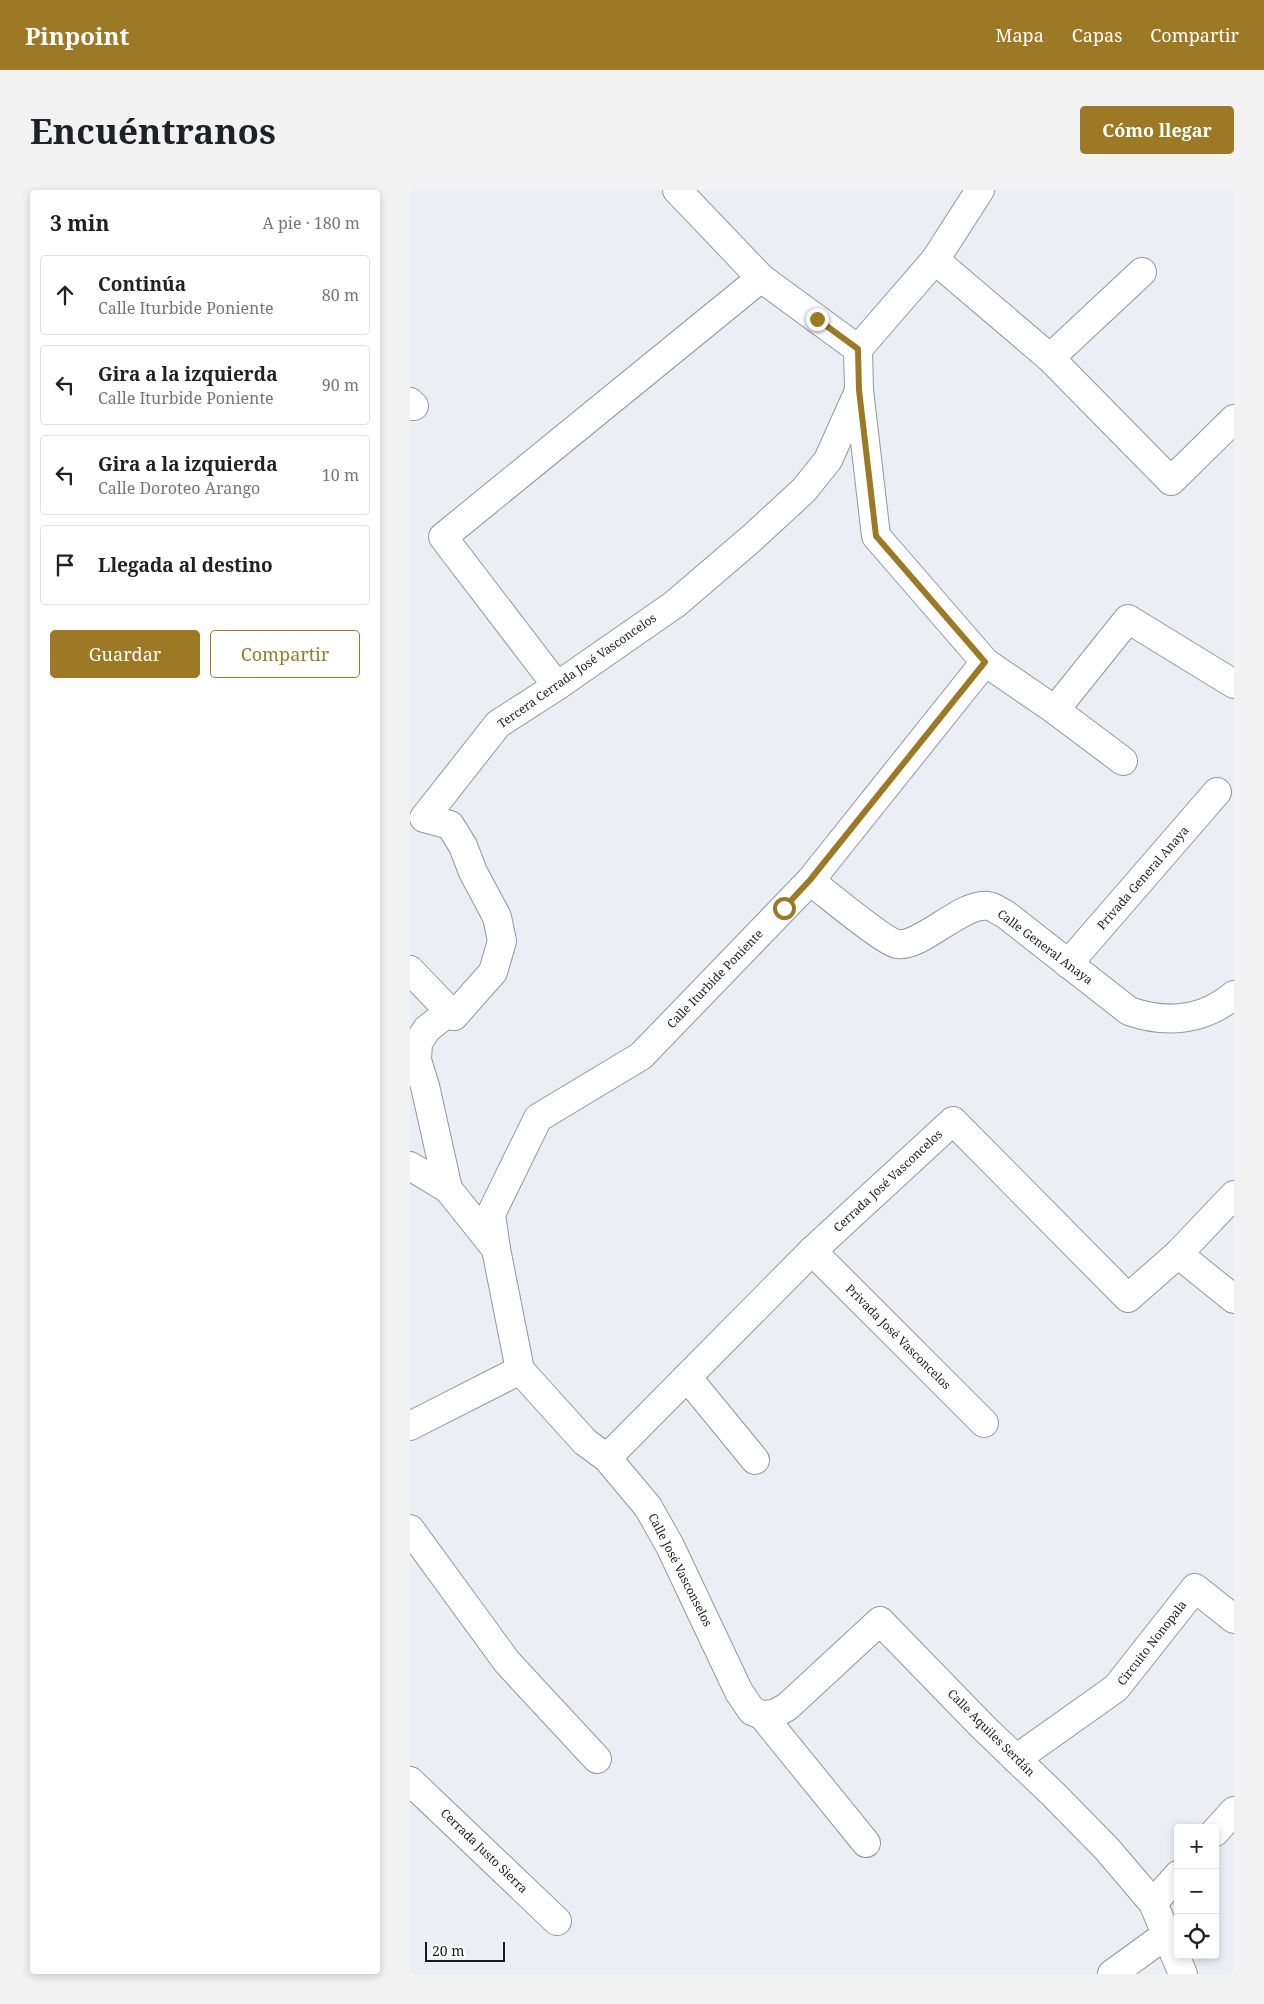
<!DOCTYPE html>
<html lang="es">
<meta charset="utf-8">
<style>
body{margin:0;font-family:"Noto Serif",serif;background:#f2f2f2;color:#202124}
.controls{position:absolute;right:15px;bottom:15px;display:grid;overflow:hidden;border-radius:5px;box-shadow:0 2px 8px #0003}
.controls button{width:45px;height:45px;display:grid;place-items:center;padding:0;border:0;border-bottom:1px solid #e0e0e0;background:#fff;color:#202124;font:25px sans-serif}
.scale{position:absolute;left:15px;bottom:12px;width:80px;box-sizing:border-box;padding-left:5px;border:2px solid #1a1b1d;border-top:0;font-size:14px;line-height:18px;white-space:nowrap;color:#1a1b1d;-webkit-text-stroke:4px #fff;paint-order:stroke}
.stop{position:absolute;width:15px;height:15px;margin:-11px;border:4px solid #9e7925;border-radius:50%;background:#fff}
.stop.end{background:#9e7925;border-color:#fff;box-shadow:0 1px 5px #0008}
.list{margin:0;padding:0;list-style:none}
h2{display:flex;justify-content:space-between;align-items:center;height:65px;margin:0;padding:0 20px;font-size:21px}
h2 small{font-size:16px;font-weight:400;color:#757577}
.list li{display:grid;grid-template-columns:32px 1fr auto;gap:15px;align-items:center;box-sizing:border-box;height:80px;margin:0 10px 10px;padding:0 10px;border:1px solid #e0e0e0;border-radius:5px}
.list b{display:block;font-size:19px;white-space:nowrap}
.list p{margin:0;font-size:16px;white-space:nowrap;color:#757577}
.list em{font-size:16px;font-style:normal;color:#757577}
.actions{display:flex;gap:10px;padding:15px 20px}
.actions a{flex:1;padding:11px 0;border:1px solid #9e7925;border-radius:5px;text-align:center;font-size:18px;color:#9e7925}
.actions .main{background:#9e7925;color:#fff}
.icon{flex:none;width:28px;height:28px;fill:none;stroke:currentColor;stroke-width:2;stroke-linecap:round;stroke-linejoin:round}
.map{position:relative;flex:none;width:824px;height:1784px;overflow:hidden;border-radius:5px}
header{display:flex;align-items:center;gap:30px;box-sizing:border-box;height:70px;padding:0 25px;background:#9e7925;color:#fff}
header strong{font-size:24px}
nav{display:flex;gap:28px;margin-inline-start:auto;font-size:18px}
.intro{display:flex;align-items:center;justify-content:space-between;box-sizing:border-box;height:120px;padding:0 30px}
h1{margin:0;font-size:35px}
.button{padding:12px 22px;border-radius:5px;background:#9e7925;color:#fff;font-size:18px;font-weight:700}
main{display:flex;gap:30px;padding:0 30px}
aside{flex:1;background:#fff;border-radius:5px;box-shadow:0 2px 8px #0003}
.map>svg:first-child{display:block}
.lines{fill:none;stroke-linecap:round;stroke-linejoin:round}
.minor-casing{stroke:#95979d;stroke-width:30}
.minor{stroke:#fff;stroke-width:28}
.route{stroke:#9e7925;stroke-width:6}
.labels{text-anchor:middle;stroke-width:5;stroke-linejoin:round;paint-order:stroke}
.street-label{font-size:12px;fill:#1a1b1d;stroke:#fff}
</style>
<header>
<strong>Pinpoint</strong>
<nav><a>Mapa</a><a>Capas</a><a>Compartir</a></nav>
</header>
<div class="intro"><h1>Encuéntranos</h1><a class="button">Cómo llegar</a></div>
<main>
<aside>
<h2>3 min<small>A pie · 180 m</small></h2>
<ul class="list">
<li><svg class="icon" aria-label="ahead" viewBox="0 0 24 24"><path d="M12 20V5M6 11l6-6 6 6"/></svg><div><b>Continúa</b><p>Calle Iturbide Poniente</p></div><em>80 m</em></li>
<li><svg class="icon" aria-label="left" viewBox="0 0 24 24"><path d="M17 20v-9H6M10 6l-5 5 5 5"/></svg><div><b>Gira a la izquierda</b><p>Calle Iturbide Poniente</p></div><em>90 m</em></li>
<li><svg class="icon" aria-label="left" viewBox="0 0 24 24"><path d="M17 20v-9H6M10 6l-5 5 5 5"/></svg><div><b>Gira a la izquierda</b><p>Calle Doroteo Arango</p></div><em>10 m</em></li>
<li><svg class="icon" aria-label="arrive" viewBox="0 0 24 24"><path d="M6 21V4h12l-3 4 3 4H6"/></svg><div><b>Llegada al destino</b></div></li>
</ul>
<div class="actions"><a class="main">Guardar</a><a>Compartir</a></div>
</aside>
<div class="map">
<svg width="824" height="1784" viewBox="0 0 824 1784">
<rect width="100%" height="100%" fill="#eceef5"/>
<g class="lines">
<defs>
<g id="minor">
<path d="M267 0 351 88 448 159"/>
<path d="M525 70 640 168 761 291 824 229"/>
<path d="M640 168 732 82"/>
<path d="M0 212 4 216"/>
<path d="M575 472 645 520 713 571"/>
<path d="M147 496 33 347 351 88"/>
<path d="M645 520 718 429 824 494"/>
<path d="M400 691C415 702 473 751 487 754 511 758 552 712 578 716 583 716 590 722 595 724L719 821C756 834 793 831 824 805"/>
<path d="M658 774 807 602"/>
<path d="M0 780 44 826"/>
<path d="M0 976 38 999"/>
<path d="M86 1059 38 999 15 896 7 870 8 853 17 839 36 824 44 826 83 782 92 751 87 727 63 682 53 656 40 635 14 628 88 534 147 496 265 414 342 348 394 300 418 270 449 201"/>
<path d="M402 1061 574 1233"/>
<path d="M768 1064 824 1109"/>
<path d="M110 1180 86 1059 81 1024 128 928 231 866 400 691 575 472 466 346 449 200 448 159 525 70 570 0"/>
<path d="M110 1180 175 1252 197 1268 238 1317 260 1356 329 1502 342 1521 352 1525 456 1653"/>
<path d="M277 1187 345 1270"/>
<path d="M0 1236 110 1180"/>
<path d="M197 1268 402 1061 543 931 718 1108 768 1064 824 1005"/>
<path d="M0 1339 97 1472 187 1569"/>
<path d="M352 1525 364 1524 377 1517 470 1431 573 1537 643 1604 697 1659 743 1713 773 1784"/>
<path d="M606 1569 706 1498 785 1398 824 1429"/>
<path d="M0 1591 147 1731"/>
<path d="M805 1642 824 1621"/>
<path d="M743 1713 768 1685"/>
<path d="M702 1784 757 1744"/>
</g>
</defs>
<use href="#minor" class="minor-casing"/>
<use href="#minor" class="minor"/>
</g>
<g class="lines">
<path class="route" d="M374 718 400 690 575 472 466 346 449 200 448 159 407 129"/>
</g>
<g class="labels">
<g class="street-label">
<text transform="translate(167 481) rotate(-35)" y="4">Tercera Cerrada José Vasconcelos</text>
<text transform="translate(733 688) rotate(-49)" y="4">Privada General Anaya</text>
<text transform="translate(635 757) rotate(37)" y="4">Calle General Anaya</text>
<text transform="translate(305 789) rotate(-46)" y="4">Calle Iturbide Poniente</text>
<text transform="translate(478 991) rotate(-43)" y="4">Cerrada José Vasconcelos</text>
<text transform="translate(488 1147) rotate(45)" y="4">Privada José Vasconcelos</text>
<text transform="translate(270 1380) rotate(63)" y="4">Calle José Vasconselos</text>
<text transform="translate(742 1453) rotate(-52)" y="4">Circuito Nonopala</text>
<text transform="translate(581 1543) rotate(45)" y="4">Calle Aquiles Serdán</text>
<text transform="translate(74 1661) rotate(44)" y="4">Cerrada Justo Sierra</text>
</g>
</g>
</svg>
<div class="controls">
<button>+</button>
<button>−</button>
<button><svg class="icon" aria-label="locate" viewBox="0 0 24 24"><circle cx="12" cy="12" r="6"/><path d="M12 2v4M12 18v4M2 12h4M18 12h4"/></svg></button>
</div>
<div class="scale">20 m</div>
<div class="stop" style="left:374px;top:718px"></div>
<div class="stop end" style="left:407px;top:129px"></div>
</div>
</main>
